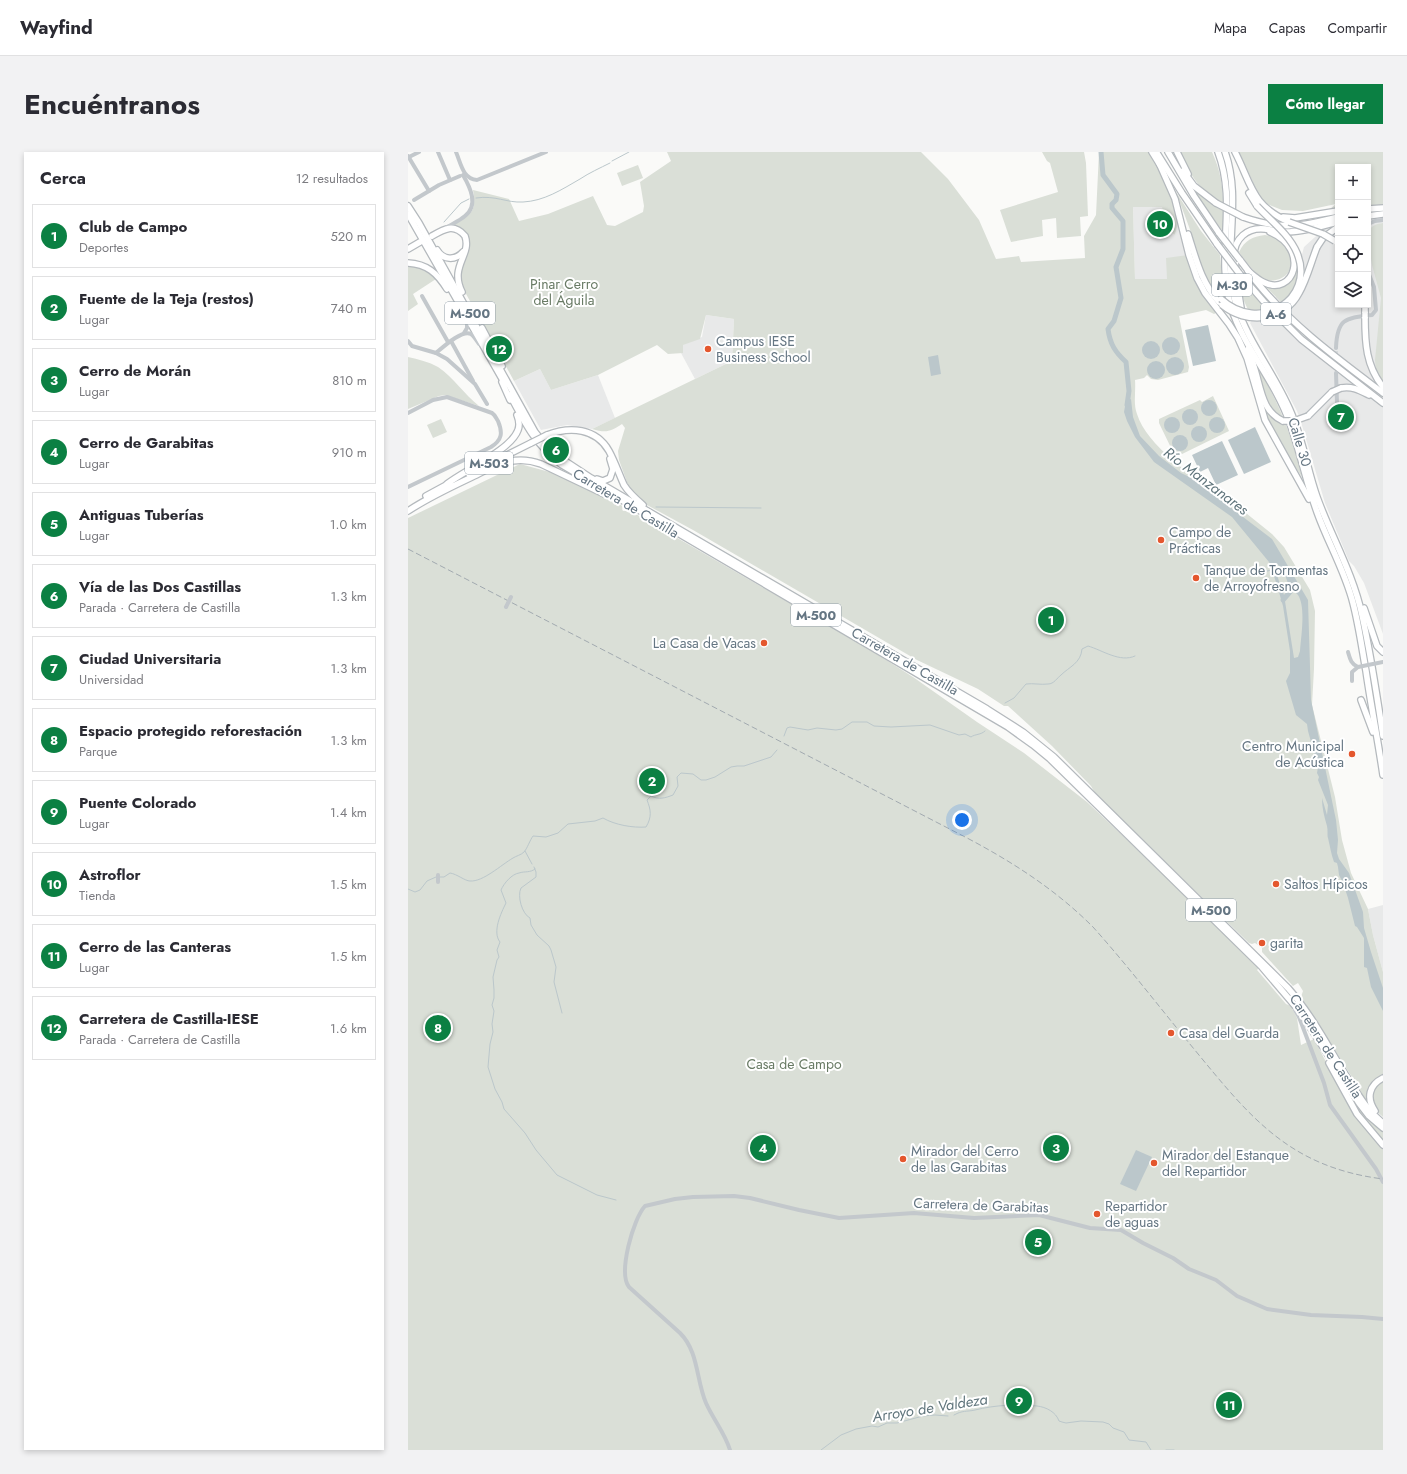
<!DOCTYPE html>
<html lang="es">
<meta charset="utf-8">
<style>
body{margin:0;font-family:Jost,sans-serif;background:#f2f2f3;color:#2b2b33}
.controls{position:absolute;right:12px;top:12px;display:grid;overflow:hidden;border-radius:0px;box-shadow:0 2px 6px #0003}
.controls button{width:36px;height:36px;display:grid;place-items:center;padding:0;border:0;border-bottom:1px solid #e1e1e2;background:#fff;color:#2b2b33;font:20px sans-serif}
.you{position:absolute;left:554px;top:668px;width:14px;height:14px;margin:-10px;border:3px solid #fff;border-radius:50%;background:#1a73e8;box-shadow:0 0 0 6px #1a73e833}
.badge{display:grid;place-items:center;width:26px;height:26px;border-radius:50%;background:#0b8043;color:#fff;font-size:13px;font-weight:700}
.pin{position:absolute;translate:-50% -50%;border:2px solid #fff;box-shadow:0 1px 4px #0006}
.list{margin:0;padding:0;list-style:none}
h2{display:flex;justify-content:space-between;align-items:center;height:52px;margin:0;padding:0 16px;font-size:17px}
h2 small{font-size:13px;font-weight:400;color:#7c7c81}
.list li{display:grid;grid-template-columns:26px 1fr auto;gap:12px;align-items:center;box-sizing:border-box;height:64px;margin:0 8px 8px;padding:0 8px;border:1px solid #e1e1e2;border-radius:0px}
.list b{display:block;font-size:15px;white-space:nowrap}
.list p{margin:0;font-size:13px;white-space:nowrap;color:#7c7c81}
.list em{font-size:13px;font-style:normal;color:#7c7c81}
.icon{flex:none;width:22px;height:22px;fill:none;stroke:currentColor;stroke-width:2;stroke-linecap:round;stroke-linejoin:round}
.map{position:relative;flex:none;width:975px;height:1298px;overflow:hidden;border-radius:0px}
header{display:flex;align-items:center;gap:24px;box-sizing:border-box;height:56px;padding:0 20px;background:#fff;border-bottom:1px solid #e1e1e2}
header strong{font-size:19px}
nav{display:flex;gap:22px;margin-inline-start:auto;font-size:14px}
.intro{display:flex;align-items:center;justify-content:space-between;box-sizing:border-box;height:96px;padding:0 24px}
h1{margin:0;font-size:28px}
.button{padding:10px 18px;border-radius:0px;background:#0b8043;color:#fff;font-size:14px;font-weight:700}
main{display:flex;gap:24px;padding:0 24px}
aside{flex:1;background:#fff;border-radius:0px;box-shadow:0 2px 6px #0003}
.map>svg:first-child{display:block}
.built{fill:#e8e9e9}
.green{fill:#dadfd7}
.water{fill:#bbc7cb;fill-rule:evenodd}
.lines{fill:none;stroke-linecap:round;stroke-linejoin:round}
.stream{stroke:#bbc7cb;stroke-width:1}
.river{stroke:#bbc7cb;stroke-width:5}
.minor-tunnel{stroke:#d5d9db;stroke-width:4;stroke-dasharray:4 2;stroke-linecap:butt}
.highway-casing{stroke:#b4b9bd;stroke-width:8}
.minor{stroke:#c3c8cc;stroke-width:4}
.highway{stroke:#fff;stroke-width:5.5}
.rail{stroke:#a2aab0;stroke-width:1;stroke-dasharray:6 3;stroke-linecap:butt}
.highway-bridge-casing{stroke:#b4b9bd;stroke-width:8;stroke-linecap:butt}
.minor-bridge{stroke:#c3c8cc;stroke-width:4}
.highway-bridge{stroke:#fff;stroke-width:5.5}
.poi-dot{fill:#e4572e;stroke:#fff;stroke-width:1.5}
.labels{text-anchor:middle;stroke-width:4;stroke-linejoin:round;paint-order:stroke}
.shield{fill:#fff;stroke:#939fa8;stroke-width:1}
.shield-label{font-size:13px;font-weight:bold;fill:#657683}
.park-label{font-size:14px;fill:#687a64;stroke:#fff}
.poi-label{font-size:14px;fill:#657683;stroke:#fff;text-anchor:start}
.street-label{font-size:14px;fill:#657683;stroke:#fff}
.water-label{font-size:15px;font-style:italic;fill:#60757c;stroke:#fff}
</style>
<header>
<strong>Wayfind</strong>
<nav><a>Mapa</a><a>Capas</a><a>Compartir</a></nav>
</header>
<div class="intro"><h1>Encuéntranos</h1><a class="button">Cómo llegar</a></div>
<main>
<aside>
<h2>Cerca<small>12 resultados</small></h2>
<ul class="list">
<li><span class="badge">1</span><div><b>Club de Campo</b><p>Deportes</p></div><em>520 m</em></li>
<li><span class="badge">2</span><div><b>Fuente de la Teja (restos)</b><p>Lugar</p></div><em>740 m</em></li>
<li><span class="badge">3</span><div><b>Cerro de Morán</b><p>Lugar</p></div><em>810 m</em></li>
<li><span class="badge">4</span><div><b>Cerro de Garabitas</b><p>Lugar</p></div><em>910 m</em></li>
<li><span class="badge">5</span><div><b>Antiguas Tuberías</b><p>Lugar</p></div><em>1.0 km</em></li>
<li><span class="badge">6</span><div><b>Vía de las Dos Castillas</b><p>Parada · Carretera de Castilla</p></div><em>1.3 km</em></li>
<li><span class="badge">7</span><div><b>Ciudad Universitaria</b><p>Universidad</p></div><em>1.3 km</em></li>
<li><span class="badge">8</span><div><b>Espacio protegido reforestación</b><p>Parque</p></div><em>1.3 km</em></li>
<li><span class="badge">9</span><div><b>Puente Colorado</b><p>Lugar</p></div><em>1.4 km</em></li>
<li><span class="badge">10</span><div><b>Astroflor</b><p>Tienda</p></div><em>1.5 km</em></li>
<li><span class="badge">11</span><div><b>Cerro de las Canteras</b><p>Lugar</p></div><em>1.5 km</em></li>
<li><span class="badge">12</span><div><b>Carretera de Castilla-IESE</b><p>Parada · Carretera de Castilla</p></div><em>1.6 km</em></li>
</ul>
</aside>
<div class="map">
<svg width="975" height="1298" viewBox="0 0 975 1298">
<rect width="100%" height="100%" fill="#fafaf8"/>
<g class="built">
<path d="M975 36V482L956 431 946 414 941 409 917 351 893 270 889 259 842 171 852 158 884 132 890 118 896 95 917 76 930 53V153H960V44Z"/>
<path d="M725 54 754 55 757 76 767 83 771 67 780 103 759 127H727Z"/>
<path d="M298 163 326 167 324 209 287 227 273 201 275 200 274 193 294 185Z"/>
<path d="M132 217 143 238 190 223 207 266 184 277 159 273 133 278 106 229Z"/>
<path d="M975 753V820L965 783 960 757Z"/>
</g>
<g class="green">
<path d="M259 0H513L540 27 571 68 588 107 611 104 613 110 677 106 676 84 688 63 691 0H740L753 20 771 67 767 83 757 76 754 55H725L727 127H759L758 106 780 103 786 127 810 160 806 162 798 158 771 164 781 215 780 220 750 228 743 227 739 223 736 226 727 228C728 240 725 251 729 262 739 294 785 324 811 344L819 346 828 353 864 382 876 395 902 438 907 459 906 517 904 553 927 645 934 688 943 721 960 757 965 783 975 820V965L959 951 949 933 893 845 895 839 890 831 885 834 854 800V796L847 791 844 792 841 791 688 643 683 634 644 594 600 554H596L570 537 509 508 285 378 239 353 226 341 220 333 211 308 210 299 217 276 214 272C202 280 198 281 184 277L324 209 326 167 298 163 292 187 275 193V201L260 202 249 193 190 223 143 238 132 217 106 229 52 131 50 124 59 82 50 75 45 74C62 62 69 62 65 38L101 47 111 69 140 62 185 44 199 73 207 74 235 60 236 54 232 30 263 9Z"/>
<path d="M634 0H676L678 11 680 64 672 65 673 84 649 86 648 66 634 68 635 84 603 90 592 58 650 40 642 11 639 9Z"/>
<path d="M771 0H804C812 17 815 34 815 53 793 40 781 22 771 0Z"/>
<path d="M831 0H975V53L960 54V15H930V56L922 57 928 52 895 59 874 58 859 52 855 49 850 41Z"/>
<path d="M230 13 235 26 214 34 209 21Z"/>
<path d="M784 35 805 53 817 60 816 81 798 56Z"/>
<path d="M768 40 793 79 812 103 814 125 819 151C795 133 794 117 786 90 781 73 774 57 768 40Z"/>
<path d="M975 71V230L968 219 967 208 973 146 964 113 960 88 962 83 961 78C965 73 969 72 975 71Z"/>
<path d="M857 83C862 84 867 85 871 88 887 99 889 123 868 128 864 129 860 129 856 127 846 122 838 109 831 100 837 88 844 85 857 83Z"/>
<path d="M887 107C892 126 890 138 873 150L854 131H878Z"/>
<path d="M4 114C14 116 21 118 28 127L5 142 10 152 0 159V115Z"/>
<path d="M830 126 857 154 850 161 841 160 836 149Z"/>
<path d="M0 205C10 207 21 210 30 215 46 226 56 242 71 254L37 243 31 244 0 257Z"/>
<path d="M850 216C872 252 884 285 894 325 887 314 878 303 871 291 857 268 853 242 850 216Z"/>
<path d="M805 244 821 279 770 304H767L751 271V267L792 248 794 250Z"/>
<path d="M33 267 39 280 25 286 19 273Z"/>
<path d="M112 312 149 322 208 350 216 355 214 357 215 359 221 358 456 494 505 525 569 570 616 601 679 650 767 733 851 816 849 818 878 852 883 854 889 866 893 893 906 887 937 946 942 944 952 957 975 979V1298H0V366Z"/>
</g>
<g class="water">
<path d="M800 173 808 209 785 214 777 178Z"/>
<circle cx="763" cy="194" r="9"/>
<circle cx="743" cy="198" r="9"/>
<path d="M530 203 533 222 523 224 520 205Z"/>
<circle cx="767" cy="214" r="9"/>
<circle cx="748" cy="218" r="9"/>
<path d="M723 247 725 265 732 284 751 304 773 321 794 331 818 352 864 387 900 448 903 548 928 668 930 688 929 701 931 707 941 721 955 760 956 776 963 800 975 836V859L963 835 959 816 956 815V786L949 775 947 774 940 746 935 731 931 723 930 715 929 711 926 710C923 702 922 694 920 686 919 683 920 678 919 674 916 664 914 656 914 646L919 663 920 653 910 628 911 625 909 621 910 615 900 579 899 572 888 563 878 529 882 521V499L875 454 868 430 861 410 824 365 746 310 727 285 719 269 716 260 718 249ZM867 411C877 416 877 424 881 434 883 438 887 439 890 443 898 455 893 484 892 499L890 505 886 506 876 443 866 415Z"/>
<circle cx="801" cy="256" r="8"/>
<circle cx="782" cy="265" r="8"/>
<circle cx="809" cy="273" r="8"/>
<circle cx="764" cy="273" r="8"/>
<circle cx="791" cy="282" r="8"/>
<path d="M847 275 863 310 836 322 820 288Z"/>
<circle cx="772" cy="291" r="8"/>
<path d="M814 289 830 323 808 333 800 316 792 320 784 303Z"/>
<path d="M728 998 744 1005 728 1039 712 1032Z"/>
</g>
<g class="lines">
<g class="stream">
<path d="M204 9 221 0"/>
<path d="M68 46C88 43 98 51 115 50 136 49 153 38 172 27 181 21 192 16 202 11"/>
<path d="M36 70 53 51 61 47"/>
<path d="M248 355 353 356"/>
<path d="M859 419 864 418"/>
<path d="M597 551 606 546 618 532C625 531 633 533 640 532 646 532 649 526 653 523 661 515 673 511 674 497L680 494C694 498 712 511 727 504"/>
<path d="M376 584 379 576 382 575 400 578 409 576 428 578 434 577 444 570H459L466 574 483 575 522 573 551 583 557 582 563 585C567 582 573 583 577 579"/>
<path d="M117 699 124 712"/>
<path d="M126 715 128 720V725L113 736C109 744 114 762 122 766L123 773 129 783 141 794 143 798 148 815 146 830 154 861"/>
<path d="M127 717C122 721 117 719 111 721 104 722 96 731 93 738L98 751C93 761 84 780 92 790L89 798 91 805 89 808 85 825 86 838V846L84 853 86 859 84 872 85 880 82 892 80 915 87 937 94 950 96 957 117 981 128 998 149 1023 189 1043 208 1048"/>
<path d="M31 725H36L42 721C49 722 57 729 62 729 75 730 93 713 105 706 108 704 113 703 116 700 119 697 122 688 125 684L138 685 150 681 160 672 187 669 195 666C207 673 225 676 238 675 244 665 243 658 239 648L243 644C251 648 257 646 265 643L270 634 269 625 273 621 285 622 293 628H298L307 625 323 615 329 614H336L363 605 369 598"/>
<path d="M0 737 7 740 12 738 19 729 28 725"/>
<path d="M546 1263C555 1258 558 1260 567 1258 587 1253 609 1252 629 1254 638 1255 648 1260 651 1269L654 1270 658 1271 673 1269 695 1270 701 1272 705 1276 716 1280 721 1288 738 1290 743 1298"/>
<path d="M413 1298 433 1283 448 1277 464 1274 470 1275 479 1271H489L515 1264 527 1263 540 1264"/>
<path d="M758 1298H766"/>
</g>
<g class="river">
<path d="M693 0 695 23 709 42 708 48 704 52V56L715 69V97L708 115 713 146 706 169 700 177C702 192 707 200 718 210L721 239 719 253"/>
<path d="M875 448 887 434"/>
</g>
<path class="minor-tunnel" d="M928 215V196"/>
<defs>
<g id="highway">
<path d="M744 0 752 13"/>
<path d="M760 0 786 44 811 81"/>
<path d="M769 0 780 22"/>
<path d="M810 0C830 53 807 102 823 155 836 196 867 229 881 269 892 299 898 330 909 360 920 391 937 419 945 451 951 474 954 497 958 519 963 554 970 588 975 623"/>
<path d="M817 0C835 50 813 102 828 152 841 194 872 228 886 268 896 293 900 320 909 345 923 384 945 421 954 463 963 503 969 544 975 584"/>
<path d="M827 0C844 33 843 53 881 70"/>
<path d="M749 1 774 41 809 92"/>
<path d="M751 11 767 47 781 103 789 126 797 141 821 172 830 186 839 206 857 268 901 347"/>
<path d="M775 19 786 34 808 51"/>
<path d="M841 41 849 54"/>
<path d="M0 54 11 71 127 280 140 296 148 303 183 326 579 557 615 580 646 605 880 836C903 862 919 893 937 922 948 939 958 958 975 971"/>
<path d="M960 57 975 56"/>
<path d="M0 62 97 232"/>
<path d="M960 64 975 62"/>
<path d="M835 65C872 78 893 75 930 65"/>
<path d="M875 65 887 66 930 59"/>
<path d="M780 82C788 107 793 130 811 150"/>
<path d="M24 84C36 77 46 71 57 84 64 103 41 114 54 140"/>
<path d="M909 95 915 86 930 75"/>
<path d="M0 97 12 90"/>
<path d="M29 98C35 108 47 109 55 100"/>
<path d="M827 102 828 125 833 156"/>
<path d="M826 104C826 87 839 75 857 77 864 78 871 80 878 80 896 80 913 74 930 70"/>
<path d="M832 108 842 121"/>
<path d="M0 111C19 112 29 121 39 137"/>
<path d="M840 119C845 123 849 127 855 130 886 146 903 97 862 80"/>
<path d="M831 121 857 151 893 187 975 251"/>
<path d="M847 128C883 173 930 207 975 241"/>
<path d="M957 153V161"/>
<path d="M957 165C957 191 958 214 975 235"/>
<path d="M74 176 94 214"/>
<path d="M840 197C842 203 845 209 846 215 853 235 853 259 875 269"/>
<path d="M94 230 102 248"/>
<path d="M933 236C944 234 951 238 961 243"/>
<path d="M102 243C118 273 127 292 154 313L600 575 625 593 642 607 853 814 893 861 951 951 961 964 975 976"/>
<path d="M900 264 924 240"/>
<path d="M139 283C162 274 188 276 201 299 207 310 211 322 216 333 221 341 228 347 235 353"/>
<path d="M61 322 123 291"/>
<path d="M189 327 195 329 202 326 205 317 202 307"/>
<path d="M39 332C57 318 103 298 110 278 112 273 111 268 109 263"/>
<path d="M18 344 42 331"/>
<path d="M0 359C21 345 43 335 66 324 76 319 88 312 99 310 111 307 122 308 133 312L196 342"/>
<path d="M956 456 969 494 975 500"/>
<path d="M953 548 965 580"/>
<path d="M921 911 949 962 975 993"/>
<path d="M967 959C958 946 961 933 975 926"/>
</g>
</defs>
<use href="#highway" class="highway-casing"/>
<g class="minor">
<path d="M30 0 42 28"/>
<path d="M48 0C53 12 55 27 69 28L138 0"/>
<path d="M0 4 21 39"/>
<path d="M1 5 11 0"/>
<path d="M6 48 31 33 52 24"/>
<path d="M960 72 967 69 975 68"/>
<path d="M38 76C44 72 51 69 57 64 71 53 62 35 55 23"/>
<path d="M14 144 40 190"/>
<path d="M56 181 59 176V171"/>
<path d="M0 189 4 194 28 201 39 207 67 232 79 252"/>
<path d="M43 189 65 229"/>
<path d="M928 196C929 166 938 166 964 163L968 158 966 135 960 120"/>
<path d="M28 201C34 196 54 177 63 182 66 184 69 189 71 192"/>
<path d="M928 221 929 251 928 258"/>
<circle cx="928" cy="260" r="2.5"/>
<path d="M0 261 25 248 39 245 84 261C87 263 88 266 90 269 95 281 94 288 83 295L0 335"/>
<path d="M940 500C942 507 943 512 950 515L944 520V529"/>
<path d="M30 730V723"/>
<path d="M887 858 891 865 916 931 922 953 968 1017 975 1030"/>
<path d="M322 1298C317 1281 305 1267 298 1251 288 1228 291 1200 272 1181L221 1135C210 1121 225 1067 237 1054L267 1047 285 1045 326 1044 342 1046 391 1058 431 1066 506 1061 566 1066 631 1063 682 1076 713 1078 735 1091 765 1106 781 1117 808 1128 829 1144 859 1157 903 1163 954 1165 975 1167"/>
</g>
<use href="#highway" class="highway"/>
<path class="rail" d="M0 397 561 687C606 711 648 738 685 775 720 814 752 856 786 897 842 965 881 1015 975 1027"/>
<defs>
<g id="highway-bridge">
<path d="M808 51 835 65"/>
<path d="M881 70 915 82 927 89"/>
<path d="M811 81 832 108"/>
<path d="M809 92 831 121"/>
<path d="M813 147C851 182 908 148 889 101 881 82 863 69 849 54"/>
<path d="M814 153C838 173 876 170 891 141 899 127 903 110 909 95"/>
<path d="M957 165V161"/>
<path d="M924 240 933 236"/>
<path d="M875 269H886L900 264"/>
<path d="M123 291 139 283"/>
</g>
</defs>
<use href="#highway-bridge" class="highway-bridge-casing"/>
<g class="minor-bridge">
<path d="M98 455 103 445"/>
<path d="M950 515 975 510"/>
</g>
<use href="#highway-bridge" class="highway-bridge"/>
</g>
<g class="poi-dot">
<circle cx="300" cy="197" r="4"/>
<circle cx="753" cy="388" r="4"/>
<circle cx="788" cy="426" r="4"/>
<circle cx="356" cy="491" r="4"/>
<circle cx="944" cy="602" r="4"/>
<circle cx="868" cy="732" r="4"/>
<circle cx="854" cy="791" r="4"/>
<circle cx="763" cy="881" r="4"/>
<circle cx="495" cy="1007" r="4"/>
<circle cx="746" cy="1011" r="4"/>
<circle cx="689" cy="1062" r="4"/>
</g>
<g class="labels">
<g class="shield">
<rect x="804" y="122" width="40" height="22" rx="3"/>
<rect x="37" y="150" width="50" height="22" rx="3"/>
<rect x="853" y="151" width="30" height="22" rx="3"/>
<rect x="57" y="300" width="48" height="22" rx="3"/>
<rect x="383" y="452" width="50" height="22" rx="3"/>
<rect x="778" y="747" width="50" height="22" rx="3"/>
</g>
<g class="shield-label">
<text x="824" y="138">M-30</text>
<text x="62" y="166">M-500</text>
<text x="868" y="167">A-6</text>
<text x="81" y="316">M-503</text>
<text x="408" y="468">M-500</text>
<text x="803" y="763">M-500</text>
</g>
<g class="park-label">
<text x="156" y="137">Pinar Cerro<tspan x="156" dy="16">del Águila</tspan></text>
<text x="386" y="917">Casa de Campo</text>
</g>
<g class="poi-label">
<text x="308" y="194">Campus IESE<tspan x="308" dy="16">Business School</tspan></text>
<text x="761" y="385">Campo de<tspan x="761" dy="16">Prácticas</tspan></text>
<text x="796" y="423">Tanque de Tormentas<tspan x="796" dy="16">de Arroyofresno</tspan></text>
<text x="348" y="496" text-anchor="end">La Casa de Vacas</text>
<text x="936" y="599" text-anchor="end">Centro Municipal<tspan x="936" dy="16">de Acústica</tspan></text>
<text x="876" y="737">Saltos Hípicos</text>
<text x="862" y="796">garita</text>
<text x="771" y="886">Casa del Guarda</text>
<text x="503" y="1004">Mirador del Cerro<tspan x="503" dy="16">de las Garabitas</tspan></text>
<text x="754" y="1008">Mirador del Estanque<tspan x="754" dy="16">del Repartidor</tspan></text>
<text x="697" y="1059">Repartidor<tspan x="697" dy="16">de aguas</tspan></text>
</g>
<g class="street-label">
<text transform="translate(892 290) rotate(73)" y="5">Calle 30</text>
<text transform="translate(218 351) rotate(31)" y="5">Carretera de Castilla</text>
<text transform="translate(497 509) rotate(30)" y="5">Carretera de Castilla</text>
<text transform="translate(918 894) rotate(57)" y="5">Carretera de Castilla</text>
<text transform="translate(573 1053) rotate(2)" y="5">Carretera de Garabitas</text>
</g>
<g class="water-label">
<text transform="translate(798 329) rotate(37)" y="5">Río Manzanares</text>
<text transform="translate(522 1256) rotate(-9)" y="5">Arroyo de Valdeza</text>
</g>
</g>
</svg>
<div class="controls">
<button>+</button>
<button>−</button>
<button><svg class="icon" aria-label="locate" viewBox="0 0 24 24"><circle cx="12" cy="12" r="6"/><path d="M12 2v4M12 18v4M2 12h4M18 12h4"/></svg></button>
<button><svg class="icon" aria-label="layers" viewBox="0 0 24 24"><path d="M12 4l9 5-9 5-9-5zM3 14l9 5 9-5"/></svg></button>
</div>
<div class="you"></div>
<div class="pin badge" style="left:643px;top:468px">1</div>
<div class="pin badge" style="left:244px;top:629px">2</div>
<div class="pin badge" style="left:648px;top:996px">3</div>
<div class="pin badge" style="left:355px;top:996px">4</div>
<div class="pin badge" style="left:630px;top:1090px">5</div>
<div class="pin badge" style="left:148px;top:298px">6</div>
<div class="pin badge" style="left:933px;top:265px">7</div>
<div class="pin badge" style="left:30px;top:876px">8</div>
<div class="pin badge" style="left:611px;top:1249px">9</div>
<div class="pin badge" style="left:752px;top:72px">10</div>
<div class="pin badge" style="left:821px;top:1253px">11</div>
<div class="pin badge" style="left:91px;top:197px">12</div>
</div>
</main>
